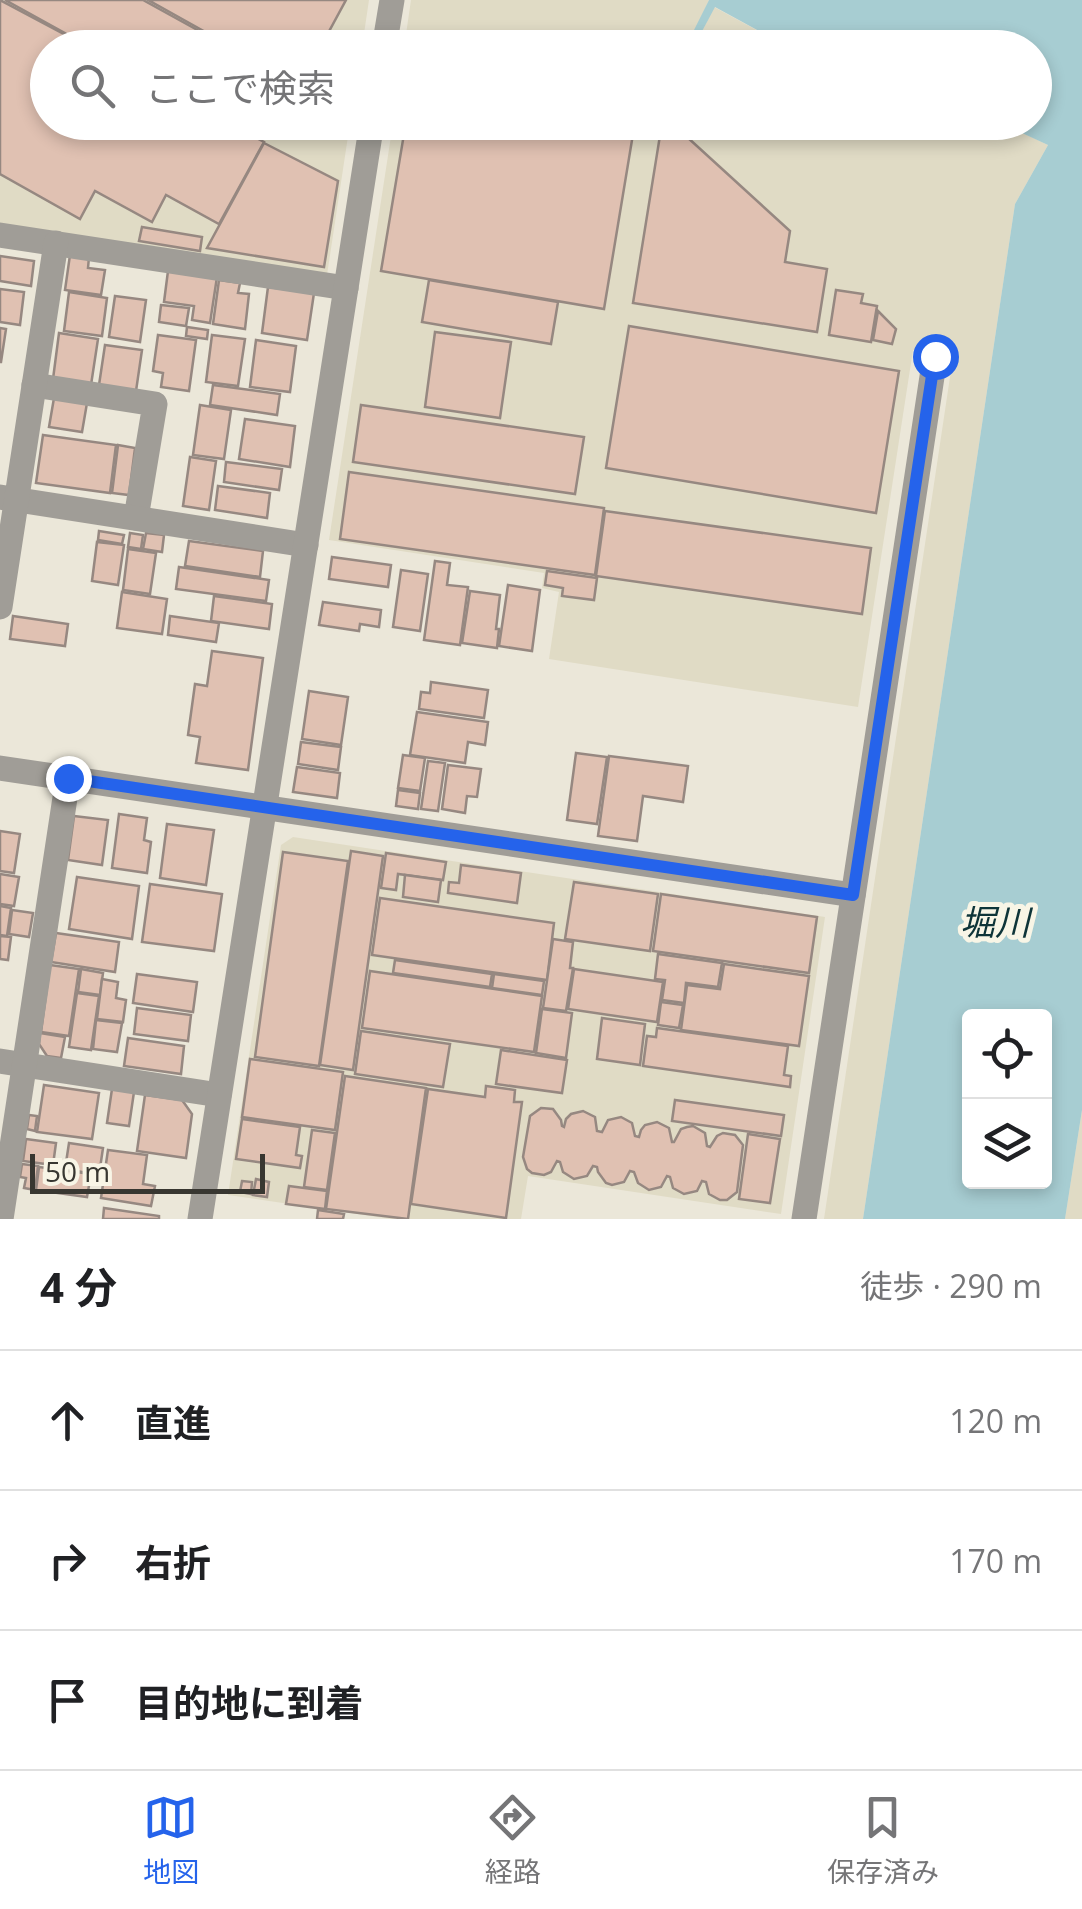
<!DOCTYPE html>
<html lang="ja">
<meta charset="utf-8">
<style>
body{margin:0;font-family:"Open Sans","Noto Sans JP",sans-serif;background:#f2f2f2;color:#202124}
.controls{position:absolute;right:30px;bottom:30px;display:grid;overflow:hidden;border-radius:10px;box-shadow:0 5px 15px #0003}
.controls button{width:90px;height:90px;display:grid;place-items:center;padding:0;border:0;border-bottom:2px solid #e0e0e0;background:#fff;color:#202124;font:50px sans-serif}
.scale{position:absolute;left:30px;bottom:25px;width:235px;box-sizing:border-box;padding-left:10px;border:5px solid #383731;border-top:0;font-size:28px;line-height:35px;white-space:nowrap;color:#383731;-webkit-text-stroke:8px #f8f5e6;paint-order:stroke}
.stop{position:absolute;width:30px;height:30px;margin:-22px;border:8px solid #2563eb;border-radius:50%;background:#fff}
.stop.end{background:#2563eb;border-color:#fff;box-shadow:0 2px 10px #0008}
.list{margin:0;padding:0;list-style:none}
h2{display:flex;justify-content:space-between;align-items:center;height:130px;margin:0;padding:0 40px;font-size:42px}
h2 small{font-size:32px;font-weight:400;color:#757577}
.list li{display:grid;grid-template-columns:65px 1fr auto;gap:30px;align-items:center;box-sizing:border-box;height:140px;padding:0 40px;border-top:2px solid #e0e0e0}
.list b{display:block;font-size:38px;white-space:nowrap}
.list em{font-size:32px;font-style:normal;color:#757577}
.icon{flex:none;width:55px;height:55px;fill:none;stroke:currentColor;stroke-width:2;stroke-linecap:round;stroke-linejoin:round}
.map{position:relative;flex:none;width:1082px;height:1219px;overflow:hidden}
.search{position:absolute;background:#fff;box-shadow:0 5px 15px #0003;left:30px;right:30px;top:30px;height:110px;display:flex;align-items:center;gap:25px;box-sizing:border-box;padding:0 35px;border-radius:55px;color:#757577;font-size:38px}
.sheet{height:550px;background:#fff}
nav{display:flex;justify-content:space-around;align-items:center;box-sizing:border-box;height:140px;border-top:2px solid #e0e0e0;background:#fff;font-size:28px;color:#757577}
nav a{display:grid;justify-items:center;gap:5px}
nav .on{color:#2563eb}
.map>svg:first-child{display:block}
.built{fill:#e0dbc5}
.water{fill:#a7cdd2;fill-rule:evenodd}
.building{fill:#e0c1b2;stroke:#968881;stroke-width:2.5}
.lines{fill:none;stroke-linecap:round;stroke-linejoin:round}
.minor{stroke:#a09d97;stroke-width:25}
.route{stroke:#2563eb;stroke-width:12}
.labels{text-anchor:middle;stroke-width:10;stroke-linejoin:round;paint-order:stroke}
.water-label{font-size:35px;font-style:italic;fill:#0e3438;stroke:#f8f5e6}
</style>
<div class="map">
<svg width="1082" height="1219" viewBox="0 0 1082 1219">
<rect width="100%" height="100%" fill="#ebe7d9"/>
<g class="built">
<path d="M0 0H369L362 47 48 48V122L350 123 327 275 0 225Z"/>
<path d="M411 0H709L693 35 699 37 714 7 788 47 404 48Z"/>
<path d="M922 122 937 131 944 123 1000 122 1048 145 1015 204 863 1219H824L953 357 913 350 858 707 549 659 559 592 542 588 544 573 329 540 393 123Z"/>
<path d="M293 837 825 917 781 1214 528 1176 521 1219H391L228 1195 281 845Z"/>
<path d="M1082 1110V1219H1065Z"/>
</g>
<path class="water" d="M709 0H1082V1110L1065 1219H863L1015 204 1048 145 1000 123 1034 122V48L788 47 715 7 699 37 692 34ZM970 1016H1044V1182H970Z"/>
<g class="building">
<path d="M0 0 90 48H48V122H227L264 142 219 224 166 195 152 222 95 191 80 219 0 174Z"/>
<path d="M5 0H143L230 48H92Z"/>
<path d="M148 0H346L320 48H234Z"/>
<path d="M333 37 357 40 356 48H332Z"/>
<path d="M467 38 523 48H466Z"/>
<path d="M230 122H259L252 135Z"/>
<path d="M406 122H635L604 309 381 271Z"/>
<path d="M662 123 675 126 790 231 785 262 827 269 817 332 633 303Z"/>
<path d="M264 143 338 181 324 267 207 248Z"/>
<path d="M142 227 202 237 200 251 139 241Z"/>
<path d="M70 255 89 257 88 268 105 270 101 295 65 290Z"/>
<path d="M0 256 34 261 31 286 0 281Z"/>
<path d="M168 271 217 277 210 323 192 320 194 306 164 302Z"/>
<path d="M219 280 240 283 238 293 249 294 245 329 213 324Z"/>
<path d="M429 280 558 302 551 344 422 322Z"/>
<path d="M268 287 314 293 307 340 262 333Z"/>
<path d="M0 289 24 292 20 325 0 322Z"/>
<path d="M836 290 863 294 861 303 877 306 871 342 829 335Z"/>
<path d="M69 292 107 298 102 336 64 331Z"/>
<path d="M115 296 146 300 140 342 109 337Z"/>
<path d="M161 305 189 308 186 326 159 322Z"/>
<path d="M878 311 896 329 892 344 873 340Z"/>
<path d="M629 326 899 371 876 513 606 468Z"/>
<path d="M187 327 208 330 207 339 186 336Z"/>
<path d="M0 328 6 329 1 362H0Z"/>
<path d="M435 332 511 342 500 418 425 407Z"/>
<path d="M59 333 98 339 91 385 53 379Z"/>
<path d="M158 335 196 340 189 391 161 387 163 373 153 371Z"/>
<path d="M212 335 245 339 238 386 206 382Z"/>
<path d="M256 340 296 346 290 392 250 387Z"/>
<path d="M105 345 142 350 136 391 99 385Z"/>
<path d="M213 385 280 394 277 415 210 405Z"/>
<path d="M54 398 87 403 82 432 49 427Z"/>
<path d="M200 405 231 410 224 459 193 455Z"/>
<path d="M361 405 584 437 575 494 353 462Z"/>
<path d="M245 419 295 426 290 467 239 459Z"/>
<path d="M43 435 116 445 110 493 36 483Z"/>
<path d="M118 445 135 448 129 495 112 493Z"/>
<path d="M190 457 216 461 209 510 183 506Z"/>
<path d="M226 462 282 469 279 490 224 482Z"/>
<path d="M349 472 604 508 595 575 340 539Z"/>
<path d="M218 486 270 493 267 518 215 510Z"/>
<path d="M605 511 871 548 862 614 596 576Z"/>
<path d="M99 531 124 535 122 544 98 540Z"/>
<path d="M130 533 143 535 141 549 128 547Z"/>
<path d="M146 533 164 535 162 552 143 549Z"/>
<path d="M189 541 263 551 260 577 185 566Z"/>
<path d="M97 542 124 545 118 585 92 581Z"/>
<path d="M128 549 156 553 150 594 123 590Z"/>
<path d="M332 557 391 565 388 587 329 579Z"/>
<path d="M435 561 450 563 447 585 468 587 460 645 424 640Z"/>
<path d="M179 567 269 580 266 601 176 589Z"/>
<path d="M401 570 428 574 420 631 393 627Z"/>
<path d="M547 571 597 578 594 600 562 596 563 588 545 585Z"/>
<path d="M508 585 540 590 532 651 499 646Z"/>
<path d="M470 591 500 595 496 629H499L497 648 462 643Z"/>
<path d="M122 592 167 599 162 634 117 628Z"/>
<path d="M214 596 272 604 269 629 211 621Z"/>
<path d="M323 602 381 610 379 627 360 624 359 631 319 625Z"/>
<path d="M13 616 68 624 65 646 10 639Z"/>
<path d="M170 616 219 623 216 642 168 635Z"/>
<path d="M212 651 263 658 248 770 196 763 200 737 188 735 195 684 207 686Z"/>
<path d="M431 682 488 690 484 718 419 709 421 692 430 693Z"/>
<path d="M309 691 348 697 341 745 302 739Z"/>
<path d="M417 712 488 722 485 745 468 742 465 763 410 755Z"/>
<path d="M301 742 341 747 338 770 298 764Z"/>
<path d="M576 753 607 757 597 824 567 820Z"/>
<path d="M403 755 425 758 420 791 398 788Z"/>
<path d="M609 756 688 766 683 802 643 796 637 841 598 836Z"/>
<path d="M428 761 445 763 438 811 421 809Z"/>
<path d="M448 765 481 769 477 797 467 796 465 813 442 809Z"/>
<path d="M297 767 340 773 337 798 293 792Z"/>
<path d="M398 790 420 793 418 809 396 806Z"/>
<path d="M119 814 147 818 144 840 151 842 147 873 112 868Z"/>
<path d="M74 816 108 820 102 865 68 860Z"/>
<path d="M167 824 214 830 206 885 160 878Z"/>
<path d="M0 831 20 834 14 873 0 871Z"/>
<path d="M351 851 383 856 353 1070 320 1065Z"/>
<path d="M283 852 348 861 319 1066 255 1057Z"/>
<path d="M386 853 446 862 443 880 398 874 396 890 381 888Z"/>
<path d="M461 865 521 873 517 903 448 893 449 882 459 883Z"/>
<path d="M0 874 19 877 14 906 0 904Z"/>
<path d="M405 875 441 880 438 902 403 897Z"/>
<path d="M77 877 139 886 132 939 69 929Z"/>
<path d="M574 882 658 894 650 951 565 939Z"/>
<path d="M150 884 222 894 214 951 142 942Z"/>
<path d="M661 894 817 917 809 973 653 951Z"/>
<path d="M380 898 554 923 547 980 372 955Z"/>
<path d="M0 906 11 908 7 936 0 935Z"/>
<path d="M12 910 33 913 29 937 9 934Z"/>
<path d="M56 933 119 942 115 972 51 962Z"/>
<path d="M0 936 11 937 8 960 0 959Z"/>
<path d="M553 939 573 942 570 968H573L566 1011 543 1008Z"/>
<path d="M658 954 722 963 718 987 686 983 684 1003 662 1000 665 980 655 979Z"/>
<path d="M395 960 492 974 490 987 393 973Z"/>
<path d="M724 964 809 976 799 1046 681 1030 687 985 720 989Z"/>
<path d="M50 965 79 969 69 1036 41 1032Z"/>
<path d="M81 969 103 973 100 995 78 992Z"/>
<path d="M574 969 663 982 657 1022 568 1009Z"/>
<path d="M370 971 542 996 534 1052 362 1028Z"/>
<path d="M137 974 197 982 193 1012 133 1003Z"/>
<path d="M494 974 544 981 542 995 492 988Z"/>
<path d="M102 979 118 982 116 998 126 1000 123 1022 97 1019Z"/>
<path d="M77 993 99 996 91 1050 69 1047Z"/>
<path d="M661 1002 683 1005 679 1028 658 1025Z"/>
<path d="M137 1008 191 1015 188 1041 134 1034Z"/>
<path d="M542 1009 572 1013 566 1058 536 1053Z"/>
<path d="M602 1018 645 1024 640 1065 597 1059Z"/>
<path d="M96 1020 122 1023 117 1052 93 1049Z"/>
<path d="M657 1028 788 1046 784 1075 791 1076 790 1087 643 1066 647 1036 656 1037Z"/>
<path d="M361 1031 450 1044 443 1087 355 1074Z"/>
<path d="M40 1033 65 1037 61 1058 47 1056 39 1044Z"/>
<path d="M128 1038 184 1046 181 1074 124 1066Z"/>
<path d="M501 1050 567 1060 562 1093 496 1084Z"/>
<path d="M250 1059 343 1072 335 1130 242 1117Z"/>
<path d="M345 1076 426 1088 408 1219 326 1209Z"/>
<path d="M44 1085 99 1093 92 1139 37 1132Z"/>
<path d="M486 1086 515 1090 514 1102H522L506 1218 411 1204 428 1089 485 1097Z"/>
<path d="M112 1089 134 1092 129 1126 107 1123Z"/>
<path d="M145 1095 182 1100 192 1114 186 1158 137 1151Z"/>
<path d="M675 1100 784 1115 781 1136 672 1121Z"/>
<path d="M541 1108 553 1109 561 1120 562 1126 564 1127 566 1119 571 1114 583 1111 595 1117 597 1131 602 1132 608 1120 621 1117 632 1123 635 1136 639 1137 641 1130 645 1125 657 1122 669 1128 672 1142H674L681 1129 687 1127 693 1126 705 1133 707 1146 710 1147 717 1136 723 1133 735 1135 743 1145 737 1192 727 1200H720L709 1194 706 1182 702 1181 697 1191 684 1194 673 1188 670 1177 667 1176 661 1187 649 1190 638 1183 634 1172 630 1171 624 1182 612 1185 606 1183 598 1172 597 1167 593 1166 587 1176 574 1179 563 1172 560 1162 557 1161 551 1172 544 1175 532 1173 527 1169 523 1157 530 1116Z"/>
<path d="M29 1115 37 1116 35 1131 27 1129Z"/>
<path d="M242 1119 300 1127 296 1155 302 1156 300 1168 236 1159Z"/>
<path d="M312 1130 335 1133 327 1190 304 1187Z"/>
<path d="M748 1134 780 1139 770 1203 739 1199Z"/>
<path d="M26 1139 56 1143 53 1165 23 1161Z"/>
<path d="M69 1143 103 1148 99 1175 65 1169Z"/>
<path d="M108 1150 147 1155 143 1184 155 1186 151 1206 101 1198Z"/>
<path d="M22 1164 38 1166 35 1190 24 1188 26 1178 20 1177Z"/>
<path d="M39 1167 91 1174 87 1197 36 1190Z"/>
<path d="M256 1179 269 1182 267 1197 253 1195Z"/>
<path d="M242 1181 252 1182 251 1194 240 1192Z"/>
<path d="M289 1186 327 1191 325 1209 286 1204Z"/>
<path d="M104 1208 159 1216V1219H103Z"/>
<path d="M318 1210 344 1214 343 1219H317Z"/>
</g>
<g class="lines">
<g class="minor">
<path d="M384 48 392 0"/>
<path d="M0 235 346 288"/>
<path d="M34 385 155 404 136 518"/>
<path d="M0 497 306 545"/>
<path d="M0 607 56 243"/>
<path d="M0 768 853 895"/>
<path d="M0 1061 219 1095"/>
<path d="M1 1219 68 778"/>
<path d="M200 1219 372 122"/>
<path d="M804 1219 935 357"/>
</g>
</g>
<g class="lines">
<path class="route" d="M68 778 853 895 935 356"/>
</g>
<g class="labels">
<g class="water-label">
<text x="995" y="935">堀川</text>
</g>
</g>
</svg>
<div class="controls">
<button><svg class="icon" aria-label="locate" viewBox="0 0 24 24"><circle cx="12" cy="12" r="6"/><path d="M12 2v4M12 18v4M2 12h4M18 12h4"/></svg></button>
<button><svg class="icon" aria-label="layers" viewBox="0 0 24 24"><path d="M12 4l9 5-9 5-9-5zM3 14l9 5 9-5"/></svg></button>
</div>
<div class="scale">50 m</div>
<div class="stop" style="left:935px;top:356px"></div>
<div class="stop end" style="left:68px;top:778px"></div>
<div class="search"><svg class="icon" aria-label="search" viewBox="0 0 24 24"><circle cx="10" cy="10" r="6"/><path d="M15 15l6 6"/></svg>ここで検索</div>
</div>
<section class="sheet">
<h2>4 分<small>徒歩 · 290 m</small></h2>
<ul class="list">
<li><svg class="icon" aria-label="ahead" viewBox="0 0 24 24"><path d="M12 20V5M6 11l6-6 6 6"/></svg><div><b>直進</b></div><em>120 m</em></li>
<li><svg class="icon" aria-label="right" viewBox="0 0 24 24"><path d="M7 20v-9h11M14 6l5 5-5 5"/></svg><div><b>右折</b></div><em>170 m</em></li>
<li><svg class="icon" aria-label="arrive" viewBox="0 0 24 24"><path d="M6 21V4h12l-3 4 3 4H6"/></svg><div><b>目的地に到着</b></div></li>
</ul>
</section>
<nav>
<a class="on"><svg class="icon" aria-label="map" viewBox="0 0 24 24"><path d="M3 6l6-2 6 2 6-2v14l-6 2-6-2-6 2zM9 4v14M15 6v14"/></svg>地図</a>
<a><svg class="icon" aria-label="directions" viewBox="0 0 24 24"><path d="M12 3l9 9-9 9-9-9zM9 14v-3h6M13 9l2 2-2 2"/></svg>経路</a>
<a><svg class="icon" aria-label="saved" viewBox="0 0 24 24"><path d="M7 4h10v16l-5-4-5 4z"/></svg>保存済み</a>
</nav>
